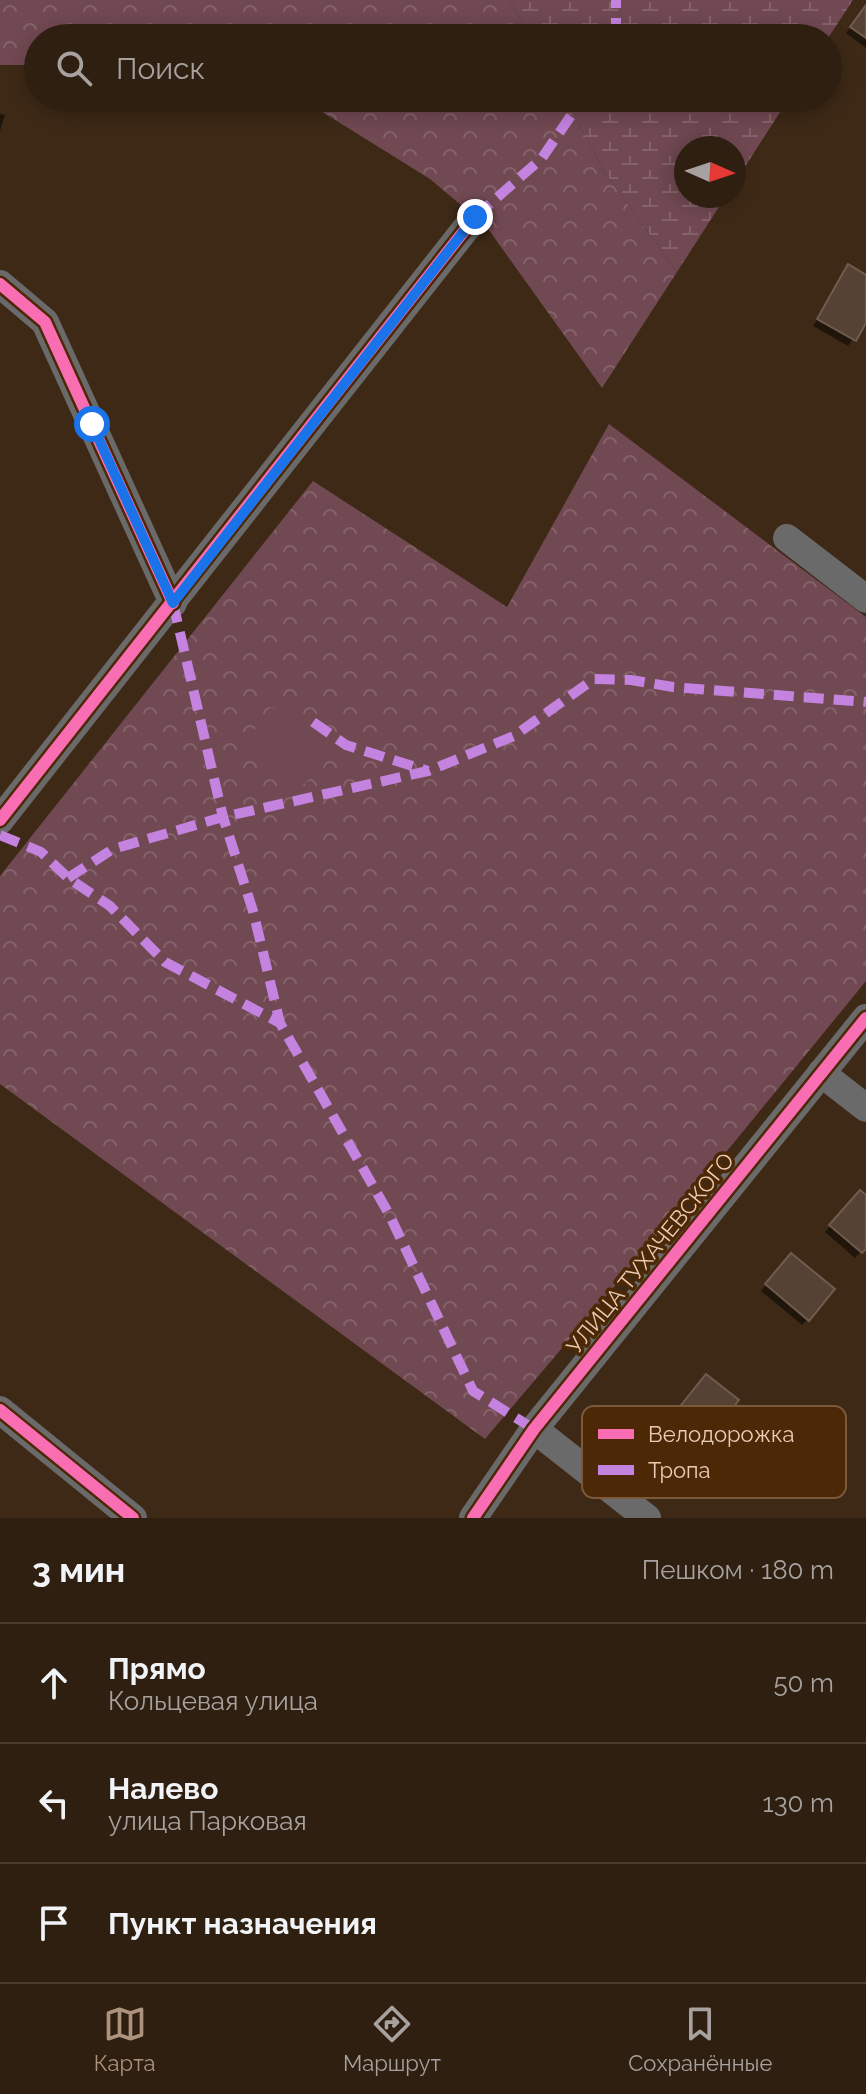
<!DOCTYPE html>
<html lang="ru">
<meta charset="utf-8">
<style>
body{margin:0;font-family:Raleway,sans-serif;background:#3a2c1e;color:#f1f3f6}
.compass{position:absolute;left:674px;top:136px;width:72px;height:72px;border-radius:50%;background:#2e1f10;box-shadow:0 4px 20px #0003;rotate:93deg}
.stop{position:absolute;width:24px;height:24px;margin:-18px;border:6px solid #1a73e8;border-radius:50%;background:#fff}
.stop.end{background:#1a73e8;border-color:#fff;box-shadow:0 2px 8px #0008}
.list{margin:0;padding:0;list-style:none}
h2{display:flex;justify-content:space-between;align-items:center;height:104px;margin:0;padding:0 32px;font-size:34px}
h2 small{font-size:26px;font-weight:400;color:#a7a29f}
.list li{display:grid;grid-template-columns:52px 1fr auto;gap:24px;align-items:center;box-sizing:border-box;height:120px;padding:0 32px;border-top:2px solid #493d30}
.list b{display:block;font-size:30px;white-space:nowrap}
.list p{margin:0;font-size:26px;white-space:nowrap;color:#a7a29f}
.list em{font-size:26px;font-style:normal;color:#a7a29f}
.icon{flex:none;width:44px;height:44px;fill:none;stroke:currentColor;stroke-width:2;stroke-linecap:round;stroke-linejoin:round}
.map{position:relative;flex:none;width:866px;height:1518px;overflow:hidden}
.search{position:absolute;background:#2e1f10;box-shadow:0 4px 20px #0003;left:24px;right:24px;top:24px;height:88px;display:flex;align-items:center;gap:20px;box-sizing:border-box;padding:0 28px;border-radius:44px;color:#a7a29f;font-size:30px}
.sheet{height:464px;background:#2e1f10}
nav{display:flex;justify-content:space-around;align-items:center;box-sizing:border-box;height:112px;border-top:2px solid #493d30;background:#2e1f10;font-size:22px;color:#a7a29f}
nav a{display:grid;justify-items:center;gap:4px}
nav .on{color:#ad937e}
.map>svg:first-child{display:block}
.forest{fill:url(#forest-crowns)}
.wetland{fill:url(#wetland-marsh)}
.green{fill:#714953}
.shadow{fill:#0007}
.building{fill:#564235;stroke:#705b4f;stroke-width:2}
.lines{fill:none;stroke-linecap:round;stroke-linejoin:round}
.street{stroke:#6a6a6a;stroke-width:28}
.quiet{stroke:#c483df;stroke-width:10;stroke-dasharray:20 10;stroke-linecap:butt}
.cycleway-casing{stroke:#4d2806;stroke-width:17}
.cycleway{stroke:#f96db3;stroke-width:12}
.route{stroke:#1a73e8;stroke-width:10}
.labels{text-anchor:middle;stroke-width:7;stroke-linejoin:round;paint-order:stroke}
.street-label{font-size:22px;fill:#e9ccb6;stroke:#4d2806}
.key{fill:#4d2806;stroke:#7c593b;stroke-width:2}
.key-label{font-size:22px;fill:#e9ccb6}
</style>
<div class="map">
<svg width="866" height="1518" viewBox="0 0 866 1518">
<defs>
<pattern id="forest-crowns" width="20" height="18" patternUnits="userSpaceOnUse" patternTransform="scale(2)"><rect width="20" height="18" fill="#714953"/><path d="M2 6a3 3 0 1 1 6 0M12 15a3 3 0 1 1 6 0" fill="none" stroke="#85626a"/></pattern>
<pattern id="wetland-marsh" width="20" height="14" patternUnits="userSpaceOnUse" patternTransform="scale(2)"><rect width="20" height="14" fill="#714953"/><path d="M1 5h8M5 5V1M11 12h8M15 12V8" fill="none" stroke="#85626a"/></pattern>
</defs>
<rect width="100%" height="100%" fill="#3d2916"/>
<g class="forest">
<path d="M0 0H510L531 38H38V65H0Z"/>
<path d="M300 98H564L606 174 677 272 602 388 486 226 430 179Z"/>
<path d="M609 424 866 617V981L674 1216 485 1439 0 1084V876L313 481 507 607Z"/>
</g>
<g class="wetland">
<path d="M510 0H853L828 38H531Z"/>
<path d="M564 98H789L734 184V148H686V196H726L677 272 606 174Z"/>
</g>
<path class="green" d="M271 707 331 748 305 784 246 742Z"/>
<g class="shadow">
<path d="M866 6V48L846 33Z"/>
<path d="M0 114 5 115 0 131Z"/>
<path d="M848 267 866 277V319L848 346 813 326Z"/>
<path d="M854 1198H866V1246L855 1258 825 1232Z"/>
<path d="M785 1261 808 1319 802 1325 761 1291Z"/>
<path d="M700 1382 736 1400 704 1440 674 1416Z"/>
</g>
<g class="building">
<path d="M866 5V38L850 27Z"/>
<path d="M848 264 866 275V323L856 341 817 319Z"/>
<path d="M860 1190 866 1195V1249L862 1253 829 1225Z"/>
<path d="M791 1253 835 1289 809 1321 765 1284Z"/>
<path d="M706 1374 739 1400 712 1435 678 1409Z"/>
</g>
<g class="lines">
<g class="street">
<path d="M0 284 45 322 173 603"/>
<path d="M787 538 866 599"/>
<path d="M0 820 475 217"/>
<path d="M821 1073 866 1108"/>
<path d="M0 1410 133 1518"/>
<path d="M534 1429 647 1518"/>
<path d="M473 1518 534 1429 866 1018"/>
</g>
<g class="quiet">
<path d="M616 38V0"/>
<path d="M475 217 542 158 583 98"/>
<path d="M173 603 223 817 253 911 280 1023 389 1214 473 1391 534 1429"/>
<path d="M313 722 346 745 428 771"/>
<path d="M0 835 41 852 68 878 110 906 165 962 280 1023"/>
<path d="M68 878 113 849 223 817 428 771 514 736 594 679 631 680 673 687 866 702"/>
</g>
<defs>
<g id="cycleway">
<path d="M0 284 45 322 173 603"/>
<path d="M0 820 475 217"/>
<path d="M0 1410 133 1518"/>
<path d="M473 1518 534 1429 866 1018"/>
</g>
</defs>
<use href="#cycleway" class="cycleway-casing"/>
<use href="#cycleway" class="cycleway"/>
</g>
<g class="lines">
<path class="route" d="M92 424 173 603 475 217"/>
</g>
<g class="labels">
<g class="street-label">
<text transform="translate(650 1253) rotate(-51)" y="8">УЛИЦА ТУХАЧЕВСКОГО</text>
</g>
</g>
<rect x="582" y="1406" width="264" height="92" rx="12" class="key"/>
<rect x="598" y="1429" width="36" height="10" fill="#f96db3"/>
<rect x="598" y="1465" width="36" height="10" fill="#c483df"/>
<g class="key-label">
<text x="648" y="1442">Велодорожка</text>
<text x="648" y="1478">Тропа</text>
</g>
</svg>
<svg class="compass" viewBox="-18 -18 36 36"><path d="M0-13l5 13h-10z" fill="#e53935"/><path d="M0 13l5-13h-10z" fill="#a7a29f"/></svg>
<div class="stop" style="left:92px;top:424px"></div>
<div class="stop end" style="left:475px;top:217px"></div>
<div class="search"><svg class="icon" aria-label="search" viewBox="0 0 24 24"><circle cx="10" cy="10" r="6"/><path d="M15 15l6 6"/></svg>Поиск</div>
</div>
<section class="sheet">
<h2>3 мин<small>Пешком · 180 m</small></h2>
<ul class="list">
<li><svg class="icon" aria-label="ahead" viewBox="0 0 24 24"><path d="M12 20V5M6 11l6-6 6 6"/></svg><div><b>Прямо</b><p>Кольцевая улица</p></div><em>50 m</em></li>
<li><svg class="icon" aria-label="left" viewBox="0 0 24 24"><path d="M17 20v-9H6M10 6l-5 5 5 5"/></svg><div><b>Налево</b><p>улица Парковая</p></div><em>130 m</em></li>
<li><svg class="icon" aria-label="arrive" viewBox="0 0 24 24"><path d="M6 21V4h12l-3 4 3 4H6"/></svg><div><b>Пункт назначения</b></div></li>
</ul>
</section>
<nav>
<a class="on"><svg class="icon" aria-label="map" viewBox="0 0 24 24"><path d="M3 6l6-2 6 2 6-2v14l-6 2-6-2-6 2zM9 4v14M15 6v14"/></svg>Карта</a>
<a><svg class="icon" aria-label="directions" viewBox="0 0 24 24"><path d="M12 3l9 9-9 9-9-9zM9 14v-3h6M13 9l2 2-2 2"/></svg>Маршрут</a>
<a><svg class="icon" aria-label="saved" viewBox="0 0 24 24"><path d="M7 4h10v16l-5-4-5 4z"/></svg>Сохранённые</a>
</nav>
